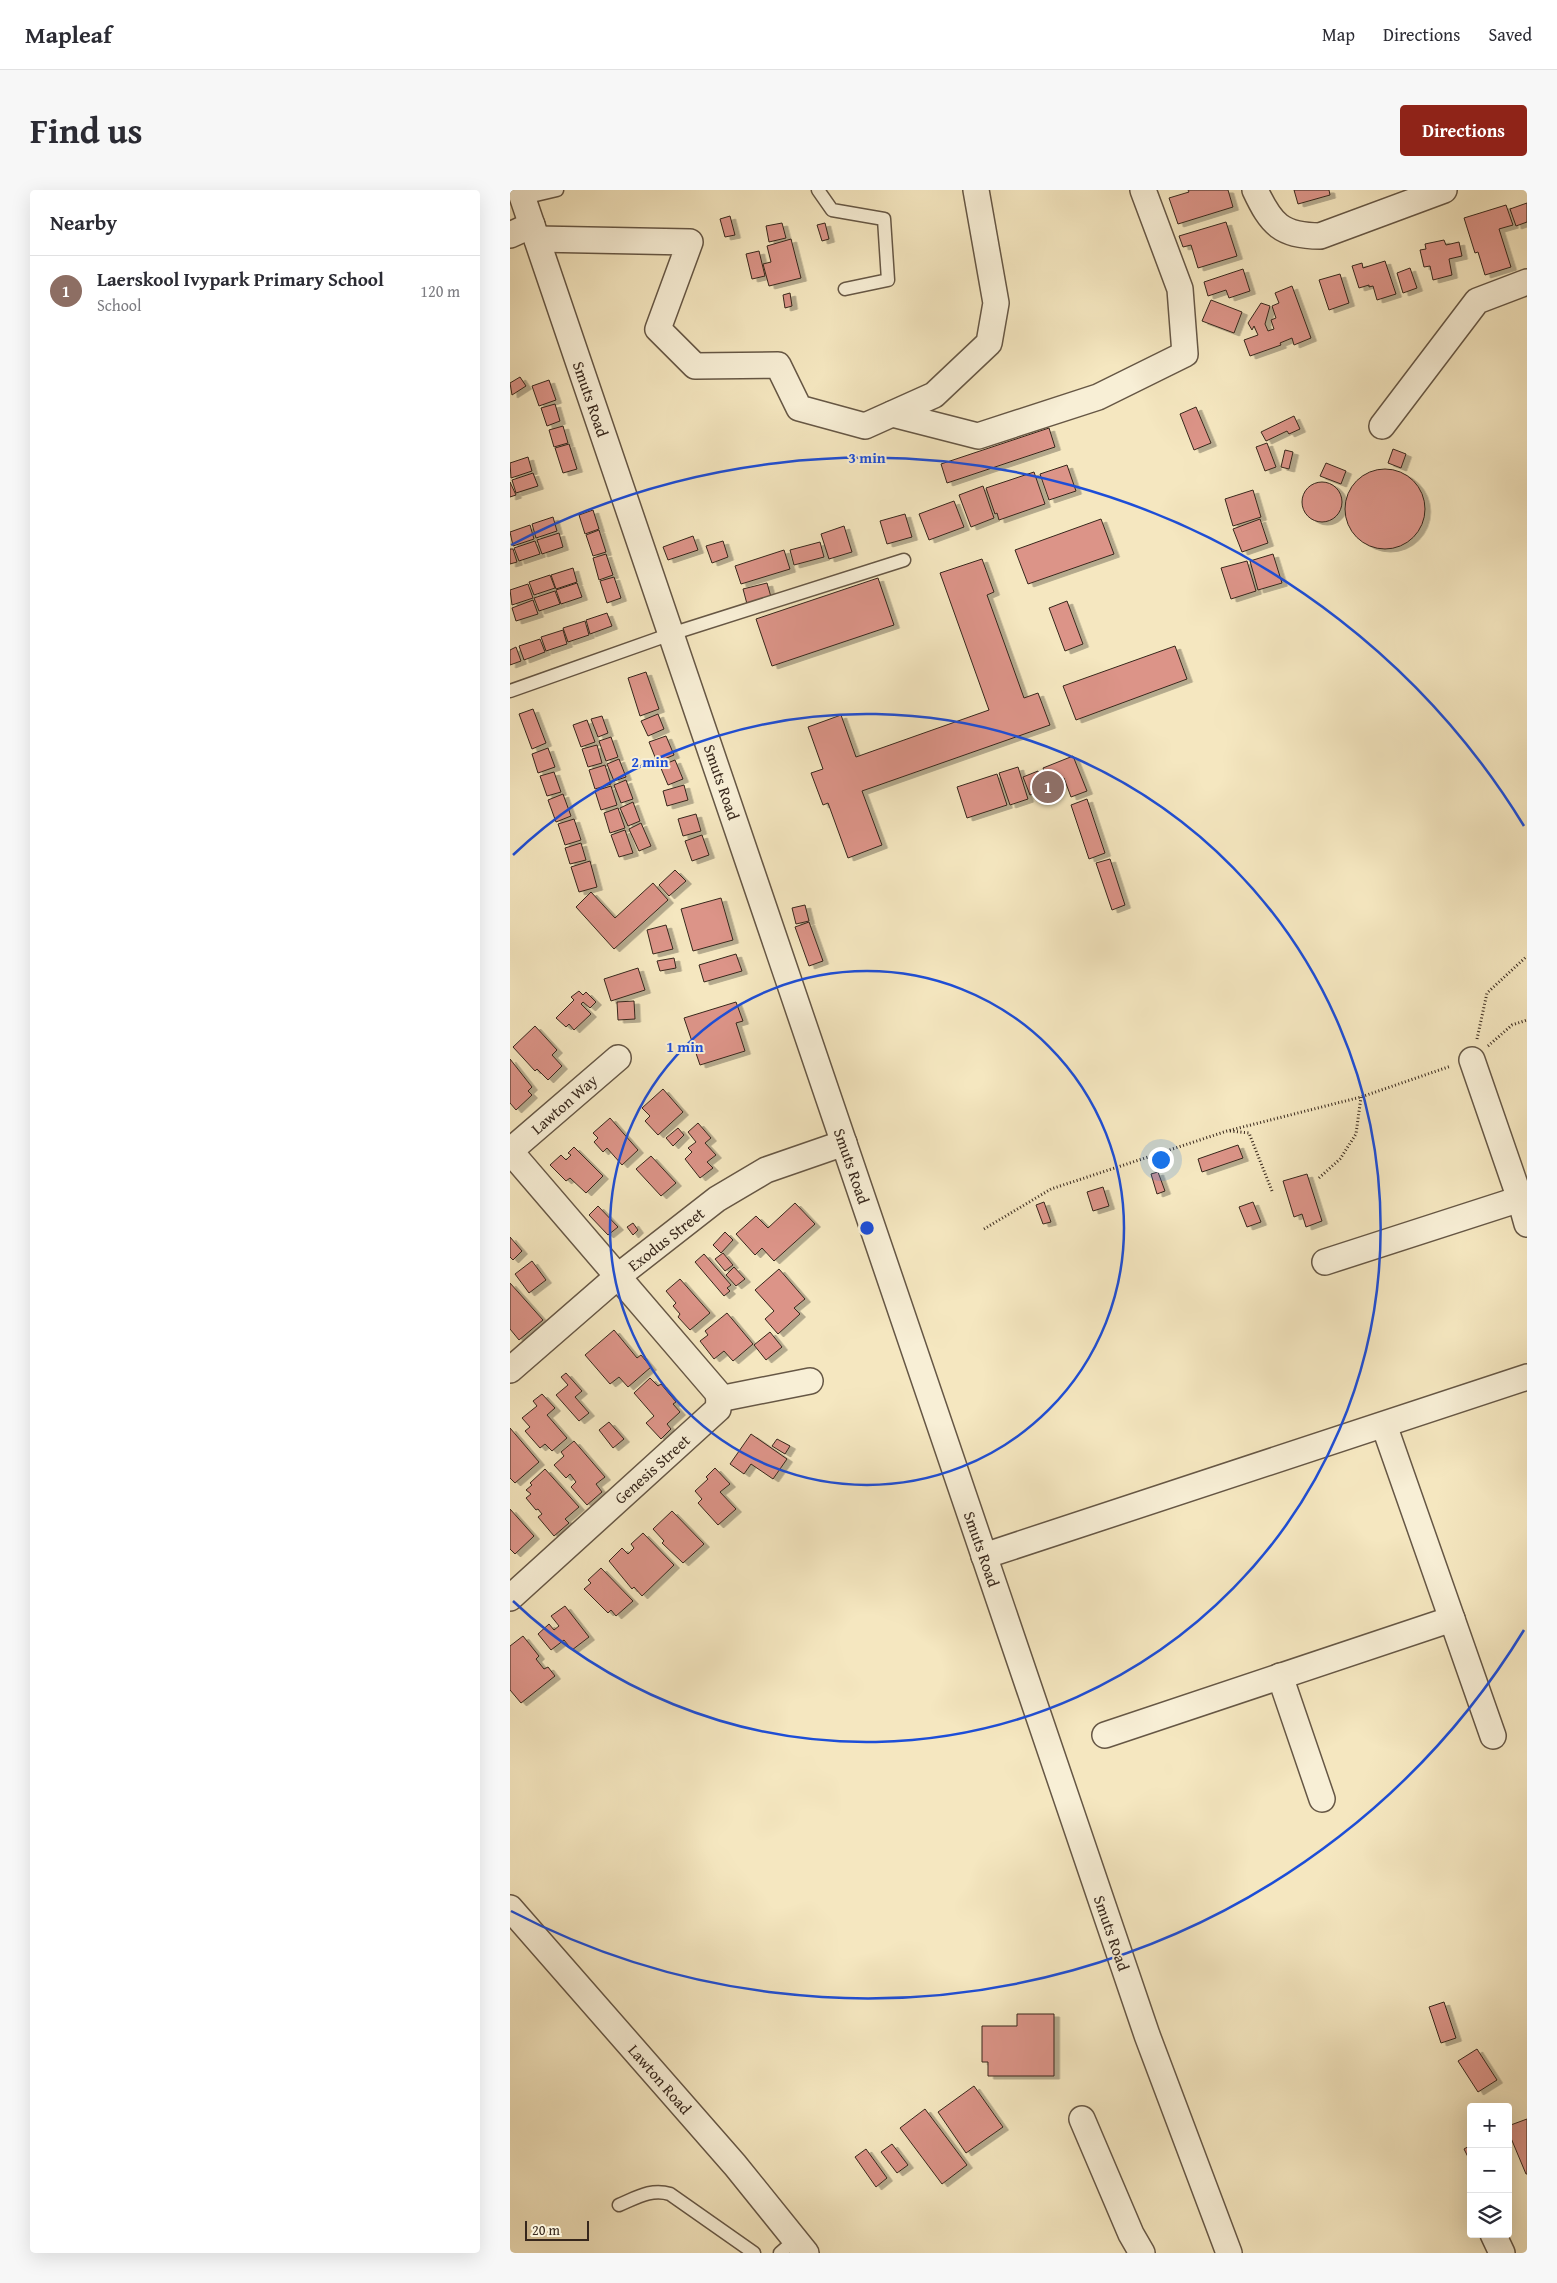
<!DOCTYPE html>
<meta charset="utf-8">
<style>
body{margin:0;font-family:"Gentium Book Plus",serif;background:#f7f7f7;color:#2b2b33}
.controls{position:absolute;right:15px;bottom:15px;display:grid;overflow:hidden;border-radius:5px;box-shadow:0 5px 20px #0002}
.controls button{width:45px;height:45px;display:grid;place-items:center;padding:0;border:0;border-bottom:1px solid #e1e1e2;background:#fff;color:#2b2b33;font:25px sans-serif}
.scale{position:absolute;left:15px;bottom:12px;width:64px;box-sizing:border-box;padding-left:5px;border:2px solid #37271c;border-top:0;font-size:14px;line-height:18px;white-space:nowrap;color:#37271c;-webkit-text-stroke:4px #f8efd6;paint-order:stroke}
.you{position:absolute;left:650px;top:969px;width:18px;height:18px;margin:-12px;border:4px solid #fff;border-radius:50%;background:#1a73e8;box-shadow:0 0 0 8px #1a73e833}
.badge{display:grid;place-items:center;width:32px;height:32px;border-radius:50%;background:#8f2418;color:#fff;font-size:16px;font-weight:700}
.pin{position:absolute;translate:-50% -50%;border:2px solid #fff;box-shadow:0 1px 5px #0006}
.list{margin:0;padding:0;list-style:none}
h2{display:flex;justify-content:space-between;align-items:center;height:65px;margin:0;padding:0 20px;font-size:21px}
h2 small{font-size:16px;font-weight:400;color:#7c7c81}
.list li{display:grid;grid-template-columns:32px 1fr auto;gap:15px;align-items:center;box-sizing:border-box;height:70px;padding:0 20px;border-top:1px solid #e1e1e2}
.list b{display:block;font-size:19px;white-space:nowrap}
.list p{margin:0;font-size:16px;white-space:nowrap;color:#7c7c81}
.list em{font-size:16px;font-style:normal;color:#7c7c81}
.icon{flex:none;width:28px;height:28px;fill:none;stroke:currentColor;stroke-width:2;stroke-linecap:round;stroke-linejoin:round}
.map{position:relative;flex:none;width:1017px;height:2063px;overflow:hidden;border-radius:5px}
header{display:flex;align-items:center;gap:30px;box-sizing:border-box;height:70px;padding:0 25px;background:#fff;border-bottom:1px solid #e1e1e2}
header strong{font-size:24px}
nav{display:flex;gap:28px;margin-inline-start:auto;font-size:18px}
.intro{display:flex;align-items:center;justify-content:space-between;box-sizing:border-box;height:120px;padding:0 30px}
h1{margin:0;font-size:35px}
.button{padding:12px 22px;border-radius:5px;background:#8f2418;color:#fff;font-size:18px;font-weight:700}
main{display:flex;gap:30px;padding:0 30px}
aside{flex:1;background:#fff;border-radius:5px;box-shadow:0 5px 20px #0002}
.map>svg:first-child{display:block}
.building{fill:#dc9488;stroke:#37271c;filter:url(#shadow)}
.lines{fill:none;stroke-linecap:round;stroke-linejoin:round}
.lane-casing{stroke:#665745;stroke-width:15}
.street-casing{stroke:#665745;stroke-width:28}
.path{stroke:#37271c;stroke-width:3;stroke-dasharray:1 2.5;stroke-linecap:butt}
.lane{stroke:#f8efd6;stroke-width:12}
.street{stroke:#f8efd6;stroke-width:25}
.ring{fill:none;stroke:#1d4ed8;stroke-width:2.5}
.labels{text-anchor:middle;stroke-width:4;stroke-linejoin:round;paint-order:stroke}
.street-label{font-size:16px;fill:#37271c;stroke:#f8efd6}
.centre{fill:#1d4ed8;stroke:#f8efd6;stroke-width:2.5}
.ring-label{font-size:15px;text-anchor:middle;font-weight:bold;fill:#1d4ed8;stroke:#f8efd6;stroke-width:4;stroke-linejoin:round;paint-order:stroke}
</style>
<header>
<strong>Mapleaf</strong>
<nav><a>Map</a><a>Directions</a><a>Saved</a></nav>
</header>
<div class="intro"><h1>Find us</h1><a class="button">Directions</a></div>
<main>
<aside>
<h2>Nearby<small></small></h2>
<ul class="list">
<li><span class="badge" style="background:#8d6e63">1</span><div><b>Laerskool Ivypark Primary School</b><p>School</p></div><em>120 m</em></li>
</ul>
</aside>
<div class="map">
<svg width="1017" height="2063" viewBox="0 0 1017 2063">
<defs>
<filter id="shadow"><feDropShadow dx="5.5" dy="3" stdDeviation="0" flood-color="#0004"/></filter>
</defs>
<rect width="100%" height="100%" fill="#f5e7c0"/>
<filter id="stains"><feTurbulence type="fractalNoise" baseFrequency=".004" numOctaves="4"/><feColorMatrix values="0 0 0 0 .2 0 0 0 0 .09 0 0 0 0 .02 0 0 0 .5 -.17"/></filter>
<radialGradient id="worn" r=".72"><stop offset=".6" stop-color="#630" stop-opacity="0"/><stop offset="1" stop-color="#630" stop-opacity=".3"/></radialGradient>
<g class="building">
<path d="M678 0H718L723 17 668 34 659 8 679 2Z"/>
<path d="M784 0H819L820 5 788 14Z"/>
<path d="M1017 13V32L1006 36 1000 19Z"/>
<path d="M996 15 1003 35 989 39 1001 77 975 85 968 62 965 63 954 28Z"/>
<path d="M220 26 225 45 215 47 210 29Z"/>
<path d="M716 32 727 66 688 78 681 55 673 57 669 46Z"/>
<path d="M272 33 276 48 259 52 256 36Z"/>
<path d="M315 33 319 49 312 51 307 35Z"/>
<path d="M281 49 291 88 259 96 253 74 261 72 257 56Z"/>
<path d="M934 50 936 55 949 52 952 66 939 69 942 85 923 90 920 76 914 77 910 60 916 59 915 54Z"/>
<path d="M249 61 255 86 242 89 236 64Z"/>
<path d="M875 71 886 104 867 110 863 96 859 97V95L849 98 842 76 852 73 853 78Z"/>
<path d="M900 78 907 98 893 103 887 83Z"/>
<path d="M733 79 740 101 719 108 716 100 698 106 694 92Z"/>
<path d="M830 84 839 113 819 120 809 90Z"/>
<path d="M782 96 801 148 784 155 782 148 770 153 771 155 740 166 734 150 748 145 744 136 742 140 738 133 751 113 760 116 755 134 758 141 764 139 761 130 766 128 762 116 769 113 765 103Z"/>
<path d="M280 103 282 116 275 118 273 105Z"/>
<path d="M701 110 732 122 724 143 692 131Z"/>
<path d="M10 187 16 196 2 205 0 193Z"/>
<path d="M39 190 46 210 29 216 22 196Z"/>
<path d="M45 214 50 231 37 236 31 218Z"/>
<path d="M686 217 701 253 684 260 670 224Z"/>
<path d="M784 226 790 239 779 244 777 241 756 251 751 242Z"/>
<path d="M53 236 58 253 44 257 39 240Z"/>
<path d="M539 238 545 257 437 293 431 274Z"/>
<path d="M757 253 766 277 755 281 746 257Z"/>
<path d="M59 254 67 279 53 283 45 258Z"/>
<path d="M883 259 896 264 891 278 878 273Z"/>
<path d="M775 260 783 262 779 279 771 277Z"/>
<path d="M18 267 22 281 1 288 0 273Z"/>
<path d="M816 273 836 281 831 294 810 286Z"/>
<path d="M557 275 566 301 539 310 530 284Z"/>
<circle cx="875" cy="319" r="40"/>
<path d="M524 282 535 314 489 330 487 323 485 324 476 298Z"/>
<path d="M23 283 28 296 6 303 2 290Z"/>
<path d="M0 292 6 305 0 307Z"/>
<circle cx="812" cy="312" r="20"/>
<path d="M473 296 484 328 461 337 449 305Z"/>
<path d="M743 300 751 327 723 336 715 309Z"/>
<path d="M444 311 454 337 419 350 409 324Z"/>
<path d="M83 320 89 339 75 344 69 325Z"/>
<path d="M395 324 402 347 377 354 370 331Z"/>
<path d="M43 327 47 341 26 348 22 334Z"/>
<path d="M591 329 604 364 518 394 505 360Z"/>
<path d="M750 329 758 353 732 362 723 339Z"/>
<path d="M20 335 24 349 3 356 0 342Z"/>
<path d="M334 336 342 362 319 369 311 344Z"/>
<path d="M89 340 96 362 83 366 76 345Z"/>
<path d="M49 343 53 357 32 364 27 350Z"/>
<path d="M183 346 188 360 158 370 153 357Z"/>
<path d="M25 351 30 364 9 371 4 358Z"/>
<path d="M213 351 218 367 202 373 196 356Z"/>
<path d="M310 352 314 367 284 375 280 360Z"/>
<path d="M0 359H3L7 372 0 374Z"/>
<path d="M274 360 280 379 231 394 225 376Z"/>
<path d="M96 364 103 385 89 390 83 368Z"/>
<path d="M763 364 772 393 748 400 740 371Z"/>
<path d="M472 369 484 402 477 405 514 508 528 503 540 535 352 601 372 655 338 668 318 613 313 615 301 583 313 579 298 537 331 525 346 567 479 520 430 383Z"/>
<path d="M737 371 746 401 721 409 711 378Z"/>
<path d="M63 378 67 392 46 399 41 385Z"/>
<path d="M40 385 45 398 24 405 19 392Z"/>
<path d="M104 387 111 408 97 413 90 391Z"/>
<path d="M368 388 384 435 262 476 246 429Z"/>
<path d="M67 393 72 407 51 414 46 400Z"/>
<path d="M257 393 261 407 237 414 233 399Z"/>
<path d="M18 394 23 408 2 415 0 400Z"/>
<path d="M45 401 50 414 29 421 24 408Z"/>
<path d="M23 410 28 424 6 431 2 418Z"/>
<path d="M557 411 573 454 555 461 539 418Z"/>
<path d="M97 423 102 436 80 444 76 430Z"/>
<path d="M75 431 79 445 58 452 53 438Z"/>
<path d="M53 440 57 454 36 461 31 447Z"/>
<path d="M30 449 35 462 14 470 9 456Z"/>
<path d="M665 456 677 489 566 530 553 496Z"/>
<path d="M6 457 11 471 0 475V460Z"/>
<path d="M136 482 149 519 130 526 118 488Z"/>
<path d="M23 519 36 553 22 559 9 524Z"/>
<path d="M148 524 154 539 138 546 131 531Z"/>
<path d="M92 526 98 543 88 547 81 529Z"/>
<path d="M77 530 85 552 71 557 63 535Z"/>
<path d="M156 546 164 565 147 572 139 552Z"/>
<path d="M101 547 108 567 96 571 89 551Z"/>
<path d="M87 555 92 573 78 577 72 559Z"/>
<path d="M38 558 45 577 28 583 22 564Z"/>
<path d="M563 566 577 601 561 607 554 588 539 594 533 578Z"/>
<path d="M109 569 116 587 104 591 97 574Z"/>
<path d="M165 570 173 589 158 595 150 576Z"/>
<path d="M95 575 101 594 85 599 79 580Z"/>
<path d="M508 577 518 609 500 615 489 583Z"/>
<path d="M528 581 535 600 520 605 513 587Z"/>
<path d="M44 582 51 602 37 606 30 586Z"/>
<path d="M487 584 497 615 457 628 447 597Z"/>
<path d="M116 590 123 609 111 613 104 595Z"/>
<path d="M174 595 178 610 157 616 153 601Z"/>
<path d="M101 596 107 615 91 620 85 601Z"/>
<path d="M53 604 61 626 46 632 38 610Z"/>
<path d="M577 609 595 663 579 669 561 615Z"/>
<path d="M123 612 130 631 118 636 110 618Z"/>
<path d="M108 618 115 638 100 643 94 623Z"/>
<path d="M186 624 191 641 173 646 168 629Z"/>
<path d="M64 629 71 650 55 655 48 634Z"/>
<path d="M131 633 141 656 129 661 119 639Z"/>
<path d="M115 640 123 663 109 667 101 645Z"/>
<path d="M192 645 199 665 182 671 175 651Z"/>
<path d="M71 653 76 670 60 674 55 658Z"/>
<path d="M600 669 615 715 602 720 586 673Z"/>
<path d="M80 671 87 697 69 702 61 677Z"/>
<path d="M165 680 176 691 159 706 149 695Z"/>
<path d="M143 693 158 710 104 759 66 717 81 702 105 728Z"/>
<path d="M211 708 223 750 183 761 171 719Z"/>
<path d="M295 715 299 731 286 734 282 718Z"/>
<path d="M299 732 313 771 299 776 285 737Z"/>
<path d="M156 735 163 759 143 764 137 740Z"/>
<path d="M226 764 232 781 194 792 189 775Z"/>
<path d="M164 768 166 778 150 781 147 771Z"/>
<path d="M128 778 135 800 101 811 94 789Z"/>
<path d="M69 801 73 805 76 802 86 812 80 818 73 812 71 814 81 824 64 840 59 834 56 837 46 828 64 810 61 807Z"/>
<path d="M124 811 125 829 108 830 107 812Z"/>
<path d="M226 812 233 831 226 833 235 861 190 875 174 828Z"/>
<path d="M25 836 47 860 42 865 52 876 38 890 27 879 25 881 3 857Z"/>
<path d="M0 869 22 897 18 901 22 905 6 920 0 913Z"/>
<path d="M153 899 173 922 148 945 135 931 140 926 132 918Z"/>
<path d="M100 928 128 960 112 975 97 958 93 962 84 952 88 948 83 943Z"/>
<path d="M188 933 201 948 195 953 206 965 197 972 203 978 190 988 175 969 182 962 178 958 186 952 178 942Z"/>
<path d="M168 938 174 945 163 956 156 948Z"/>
<path d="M728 955 733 968 692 982 688 969Z"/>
<path d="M64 957 93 986 76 1003 60 988 56 991 40 975 51 965 56 970 61 965 58 963Z"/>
<path d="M141 966 166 993 151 1006 126 979Z"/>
<path d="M648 982 655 1001 647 1004 641 984Z"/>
<path d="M797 984 812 1031 796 1037 792 1024 784 1027 773 991Z"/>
<path d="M593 997 599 1016 583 1021 577 1002Z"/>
<path d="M534 1012 541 1032 533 1034 526 1015Z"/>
<path d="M743 1012 751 1032 737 1037 729 1017Z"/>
<path d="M285 1013 305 1034 264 1071 252 1058 245 1065 226 1044 246 1026 258 1038Z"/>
<path d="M88 1016 108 1037 98 1045 79 1025Z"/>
<path d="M123 1033 128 1040 123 1045 117 1037Z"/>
<path d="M215 1042 223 1050 211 1063 203 1055Z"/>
<path d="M0 1047 12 1061 3 1070 0 1067Z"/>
<path d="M213 1063 223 1075 215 1081 205 1069Z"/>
<path d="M194 1064 221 1095 217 1098 220 1101 214 1106 185 1072Z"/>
<path d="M22 1071 36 1090 19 1103 5 1084Z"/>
<path d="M224 1077 235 1089 226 1096 216 1085Z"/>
<path d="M269 1079 295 1109 284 1118 290 1124 268 1144 255 1129 264 1121 245 1100Z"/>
<path d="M170 1089 200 1123 180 1140 168 1127 170 1124 163 1116 166 1113 156 1101Z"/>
<path d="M0 1093 33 1130 9 1150 0 1139Z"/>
<path d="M217 1123 243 1154 223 1171 214 1161 204 1169 190 1151 198 1145 195 1141Z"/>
<path d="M104 1140 127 1168 131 1165 141 1177 118 1197 109 1187 100 1194 75 1165Z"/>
<path d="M260 1142 272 1157 256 1170 244 1155Z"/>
<path d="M56 1183 72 1201 65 1207 79 1223 69 1231 46 1205 58 1195 51 1187Z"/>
<path d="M140 1188 148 1196 151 1194 166 1212 163 1214 170 1222 157 1234 161 1239 151 1249 136 1233 144 1226 124 1203Z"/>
<path d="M32 1204 45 1218 37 1225 57 1248 42 1261 35 1254 30 1258 15 1241 20 1237 12 1228 27 1216 23 1211Z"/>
<path d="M99 1232 114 1249 103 1258 89 1240Z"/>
<path d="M0 1238 29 1272 5 1293 0 1288Z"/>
<path d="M241 1244 277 1269 263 1289 241 1274 234 1284 220 1274Z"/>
<path d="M267 1249 280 1256 275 1264 262 1256Z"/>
<path d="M64 1251 95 1287 86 1294 92 1302 77 1315 61 1297 66 1292 60 1284 56 1288 44 1275 54 1266 51 1262Z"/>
<path d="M205 1278 220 1294 210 1302 226 1319 208 1335 188 1313 192 1309 185 1301 198 1289 196 1287Z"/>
<path d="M35 1279 69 1317 55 1329 59 1333 44 1346 28 1327 32 1324 28 1319 26 1320 16 1308 21 1304 16 1300 22 1295 20 1293Z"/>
<path d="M0 1319 24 1346 5 1364 0 1359Z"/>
<path d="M162 1321 194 1354 173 1373 152 1353 154 1351 143 1339Z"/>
<path d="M133 1343 164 1375 132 1406 124 1397 122 1399 99 1371 112 1358 118 1364 124 1358 121 1354Z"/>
<path d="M91 1378 123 1411 106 1426 101 1420 98 1423 74 1399 81 1393 78 1390Z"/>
<path d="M55 1416 79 1447 62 1460 54 1450 41 1460 28 1444 39 1434 44 1440 49 1436 41 1426Z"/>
<path d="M13 1446 29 1466 26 1469 34 1479 38 1477 45 1486 11 1513 0 1500V1456Z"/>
<path d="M934 1812 946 1848 931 1853 919 1817Z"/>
<path d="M507 1824H544V1886H478V1872H472V1836H507Z"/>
<path d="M967 1859 987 1890 968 1902 948 1871Z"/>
<path d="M464 1896 493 1937 456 1963 428 1922Z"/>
<path d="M415 1919 457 1975 432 1994 390 1938Z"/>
<path d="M1017 1929V1984H1016L998 1941V1936Z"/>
<path d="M382 1954 398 1975 387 1983 371 1962Z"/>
<path d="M961 1955V1970L960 1971 954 1959Z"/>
<path d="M356 1959 377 1988 366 1997 345 1967Z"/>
</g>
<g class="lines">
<defs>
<g id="lane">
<path d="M308 0 322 20 374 29 378 90 335 99"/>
<path d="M13 8 47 0"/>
<path d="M0 501 161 444 394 370"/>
<path d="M109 2015C126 2008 141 1998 160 2004L244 2063"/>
<path d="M270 2063 285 2050"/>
</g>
<g id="street">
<path d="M10 0 637 1845 719 2063"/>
<path d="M745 0C761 34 771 46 810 46L934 0"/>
<path d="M0 45 22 35"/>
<path d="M27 49 180 52 148 139 185 176 268 175 289 218 355 236 424 205 479 153 486 113 466 0"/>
<path d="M382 224 468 246 588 207 675 164 670 99 633 0"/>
<path d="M872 236 967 111 1017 92"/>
<path d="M962 870 1010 1009 1017 1034"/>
<path d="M0 961 207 1202 209 1209 208 1219 0 1408"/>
<path d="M0 961 108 868"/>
<path d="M815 1072 1010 1009"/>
<path d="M0 1180 107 1087 207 1009 256 980 334 953"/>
<path d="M209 1209 300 1191"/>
<path d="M874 1235 983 1546"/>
<path d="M474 1366 1017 1187"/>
<path d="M770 1486 812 1609"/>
<path d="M595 1545 942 1429"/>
<path d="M0 1718 225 1975 296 2063"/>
<path d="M572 1929 621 2044 632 2063"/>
<path d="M983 2044 992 2063"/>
</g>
</defs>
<use href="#lane" class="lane-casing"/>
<use href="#street" class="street-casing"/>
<g class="path">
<path d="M967 849 977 803 1017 766"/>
<path d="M978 856 1002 835 1017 830"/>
<path d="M720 941 739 943 762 1001"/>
<path d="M809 988 830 969 846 944 851 907"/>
<path d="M474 1039 541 999 717 941 851 907 941 876"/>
</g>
<use href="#lane" class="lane"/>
<use href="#street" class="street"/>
</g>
<g class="ring">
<circle cx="357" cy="1038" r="257"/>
<path d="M3 665A514 514 0 1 1 3 1411"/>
<path d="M1014 1440A770 770 0 0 1 1 1721M1 355A770 770 0 0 1 1014 636"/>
</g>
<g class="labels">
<g class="street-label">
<text transform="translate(81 209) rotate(71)" y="6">Smuts Road</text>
<text transform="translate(212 592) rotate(71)" y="6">Smuts Road</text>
<text transform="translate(54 914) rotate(-41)" y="6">Lawton Way</text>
<text transform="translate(342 976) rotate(71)" y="6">Smuts Road</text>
<text transform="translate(156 1049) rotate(-38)" y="6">Exodus Street</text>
<text transform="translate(142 1279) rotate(-42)" y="6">Genesis Street</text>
<text transform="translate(472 1359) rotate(71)" y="6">Smuts Road</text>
<text transform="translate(602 1743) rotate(71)" y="6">Smuts Road</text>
<text transform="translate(150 1889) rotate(49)" y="6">Lawton Road</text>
</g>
</g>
<circle cx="357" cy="1038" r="8" class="centre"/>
<g class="ring-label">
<text x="357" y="273">3 min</text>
<text x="140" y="577">2 min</text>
<text x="175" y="862">1 min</text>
</g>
<rect width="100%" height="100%" filter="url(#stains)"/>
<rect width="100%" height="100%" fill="url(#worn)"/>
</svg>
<div class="controls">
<button>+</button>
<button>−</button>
<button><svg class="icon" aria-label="layers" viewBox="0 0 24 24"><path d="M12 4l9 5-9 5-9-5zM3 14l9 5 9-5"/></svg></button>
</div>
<div class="scale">20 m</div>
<div class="you"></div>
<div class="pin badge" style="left:538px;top:597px;background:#8d6e63">1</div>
</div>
</main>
